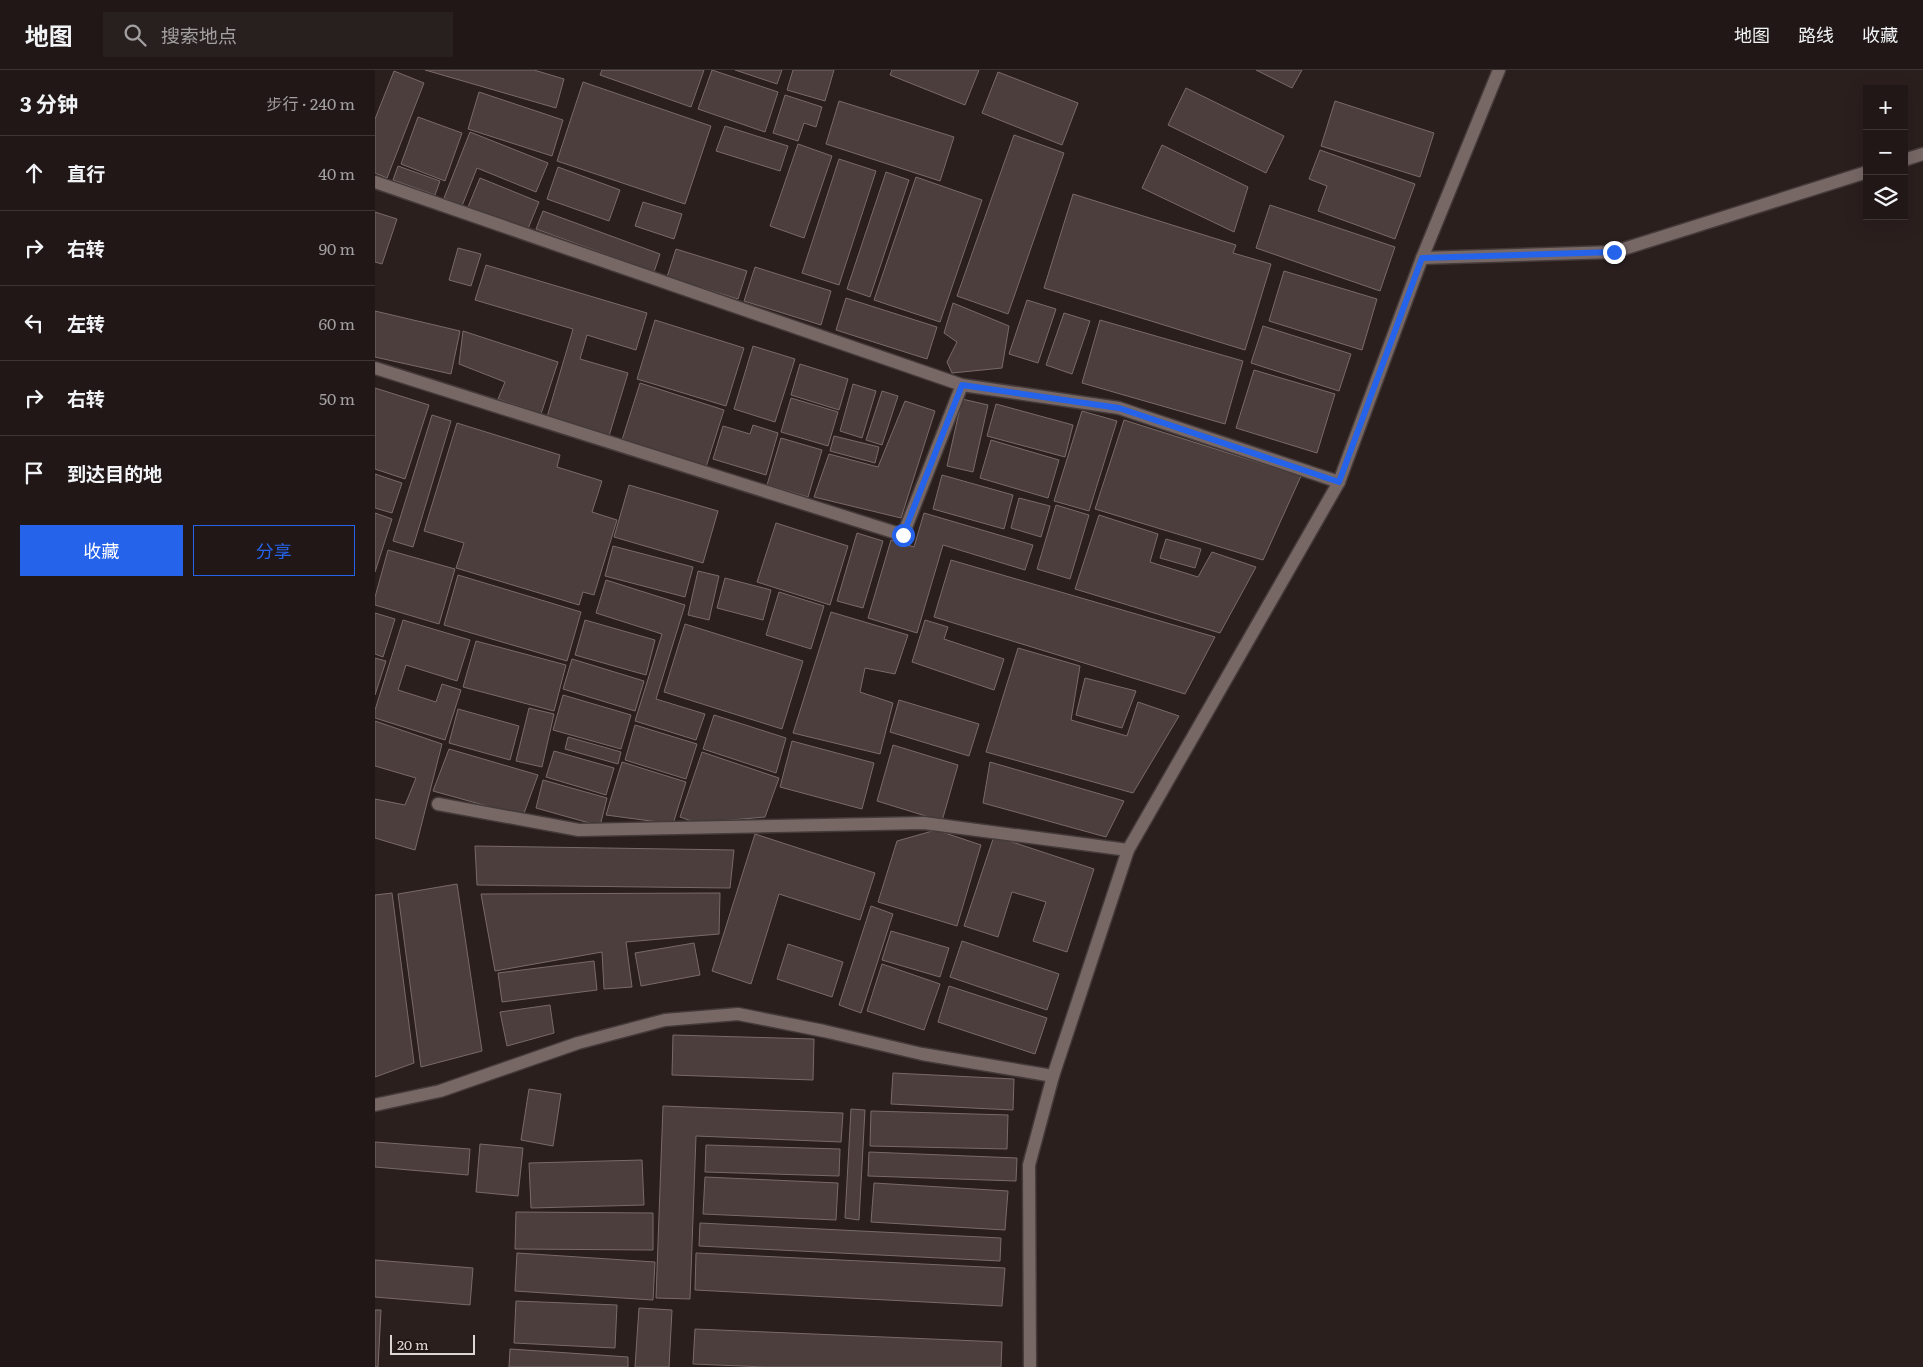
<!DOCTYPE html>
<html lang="zh">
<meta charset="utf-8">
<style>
body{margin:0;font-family:Literata,"Noto Sans SC",serif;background:#28201f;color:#f1f3f6}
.controls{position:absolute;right:15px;top:15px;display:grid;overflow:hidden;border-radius:0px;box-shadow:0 5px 20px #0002}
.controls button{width:45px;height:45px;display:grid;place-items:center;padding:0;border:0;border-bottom:1px solid #3d3635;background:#201716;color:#f1f3f6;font:25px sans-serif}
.scale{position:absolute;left:15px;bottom:12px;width:85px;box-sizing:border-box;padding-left:5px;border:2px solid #ded6d5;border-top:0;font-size:14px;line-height:18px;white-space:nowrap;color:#ded6d5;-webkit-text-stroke:4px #211614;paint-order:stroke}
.stop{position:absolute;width:15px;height:15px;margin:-11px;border:4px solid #2563eb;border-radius:50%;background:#fff}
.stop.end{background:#2563eb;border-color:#fff;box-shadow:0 1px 5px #0008}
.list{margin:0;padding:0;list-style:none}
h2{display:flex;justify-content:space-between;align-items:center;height:65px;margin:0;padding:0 20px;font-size:21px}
h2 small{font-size:16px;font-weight:400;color:#a29fa1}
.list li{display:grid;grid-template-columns:32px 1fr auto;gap:15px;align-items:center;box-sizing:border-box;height:75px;padding:0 20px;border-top:1px solid #3d3635}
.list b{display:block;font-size:19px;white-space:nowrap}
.list em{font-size:16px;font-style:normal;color:#a29fa1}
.actions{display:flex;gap:10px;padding:15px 20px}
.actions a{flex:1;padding:11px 0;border:1px solid #2563eb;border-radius:0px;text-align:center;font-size:18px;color:#2563eb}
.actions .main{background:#2563eb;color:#fff}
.icon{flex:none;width:28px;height:28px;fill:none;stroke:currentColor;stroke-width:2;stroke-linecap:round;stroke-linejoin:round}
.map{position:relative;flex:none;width:1548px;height:1297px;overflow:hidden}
header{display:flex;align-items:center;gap:30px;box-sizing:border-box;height:70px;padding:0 25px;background:#201716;border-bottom:1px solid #3d3635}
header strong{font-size:24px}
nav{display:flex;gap:28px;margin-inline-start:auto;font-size:18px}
.search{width:350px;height:45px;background:#28201f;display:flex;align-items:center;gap:12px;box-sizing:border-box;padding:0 18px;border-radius:0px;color:#a29fa1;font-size:19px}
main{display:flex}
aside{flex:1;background:#201716}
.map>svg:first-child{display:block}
.building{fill:#4b3e3c;stroke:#796a68}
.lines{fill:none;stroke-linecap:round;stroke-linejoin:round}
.minor-casing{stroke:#443a39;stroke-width:15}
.secondary-casing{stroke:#443a39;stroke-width:15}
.minor{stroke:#776866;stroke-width:12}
.secondary{stroke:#776866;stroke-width:12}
.route{stroke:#2563eb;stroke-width:6}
</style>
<header>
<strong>地图</strong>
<div class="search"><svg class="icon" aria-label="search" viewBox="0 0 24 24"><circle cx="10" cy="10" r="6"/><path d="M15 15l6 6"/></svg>搜索地点</div>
<nav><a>地图</a><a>路线</a><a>收藏</a></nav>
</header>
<main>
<aside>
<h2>3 分钟<small>步行 · 240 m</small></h2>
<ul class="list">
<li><svg class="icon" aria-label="ahead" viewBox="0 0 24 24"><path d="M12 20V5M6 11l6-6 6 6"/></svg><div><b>直行</b></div><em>40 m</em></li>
<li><svg class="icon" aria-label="right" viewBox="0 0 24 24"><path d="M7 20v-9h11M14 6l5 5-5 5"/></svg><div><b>右转</b></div><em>90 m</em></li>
<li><svg class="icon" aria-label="left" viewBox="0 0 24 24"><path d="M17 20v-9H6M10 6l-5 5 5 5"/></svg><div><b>左转</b></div><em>60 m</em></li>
<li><svg class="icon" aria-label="right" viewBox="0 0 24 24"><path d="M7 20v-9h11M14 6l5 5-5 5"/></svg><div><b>右转</b></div><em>50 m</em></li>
<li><svg class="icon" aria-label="arrive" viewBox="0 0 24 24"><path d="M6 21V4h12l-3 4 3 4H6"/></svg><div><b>到达目的地</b></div></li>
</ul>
<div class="actions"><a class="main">收藏</a><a>分享</a></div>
</aside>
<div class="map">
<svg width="1548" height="1297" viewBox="0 0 1548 1297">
<rect width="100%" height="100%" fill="#2b1f1e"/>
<g class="building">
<path d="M50 0H159L189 9 181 38Z"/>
<path d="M227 0H329L316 37 225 5Z"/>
<path d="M337 0 403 22 390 62 323 39Z"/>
<path d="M360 0H407L402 14Z"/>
<path d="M418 0H459L450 31 412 20Z"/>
<path d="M517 0H604L590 35 515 5Z"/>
<path d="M881 0H927L917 18Z"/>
<path d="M19 1 49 13 12 108 0 103V49Z"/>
<path d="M623 2 703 33 687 75 607 43Z"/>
<path d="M208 12 336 56 310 134 182 91Z"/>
<path d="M811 18 909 66 891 103 793 55Z"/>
<path d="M104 22 188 50 177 86 93 59Z"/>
<path d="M410 25 447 37 441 57 429 53 423 71 398 63Z"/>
<path d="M464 31 579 67 565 111 451 74Z"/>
<path d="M960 31 1059 63 1045 107 946 76Z"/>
<path d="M43 47 87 63 70 111 26 94Z"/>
<path d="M350 56 413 76 405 101 341 81Z"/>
<path d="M95 62 173 93 161 122 102 98 87 136 69 128Z"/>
<path d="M639 65 689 83 633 244 582 226Z"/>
<path d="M423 74 457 86 429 168 395 156Z"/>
<path d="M787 75 873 117 859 162 767 118Z"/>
<path d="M945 80 1040 114 1020 169 943 141 952 116 934 109Z"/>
<path d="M464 89 501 101 464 215 427 203Z"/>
<path d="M23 96 65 111 60 125 18 110Z"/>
<path d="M183 97 245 120 234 151 172 129Z"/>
<path d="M511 102 534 110 495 227 472 219Z"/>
<path d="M541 107 607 130 565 252 499 230Z"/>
<path d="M105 108 164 132 152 161 93 137Z"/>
<path d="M698 124 861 175 858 183 896 194 870 280 669 218Z"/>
<path d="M268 132 307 144 299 169 260 156Z"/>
<path d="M895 135 1020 177 1005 221 881 178Z"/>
<path d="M168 141 285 184 279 202 161 159Z"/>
<path d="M0 142 22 149 7 194 0 192Z"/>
<path d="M83 178 106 184 96 216 74 210Z"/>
<path d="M301 179 372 201 363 229 292 207Z"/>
<path d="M111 195 272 243 261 280 212 265 205 289 253 303 234 366 172 347 198 259 100 230Z"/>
<path d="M380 197 456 221 446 255 369 231Z"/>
<path d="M909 201 1002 229 987 280 894 251Z"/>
<path d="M471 228 562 257 552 289 461 260Z"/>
<path d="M652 230 681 239 663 293 634 284Z"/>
<path d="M578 233 634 256 627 298 577 303 572 292 582 272 569 263Z"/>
<path d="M0 241 85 261 76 304 0 287Z"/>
<path d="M689 243 715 251 697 304 671 295Z"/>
<path d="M280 250 369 278 351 336 262 309Z"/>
<path d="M725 250 868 291 850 354 707 313Z"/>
<path d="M888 256 976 284 964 321 876 293Z"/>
<path d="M88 261 183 292 166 344 123 329 130 312 84 294Z"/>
<path d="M378 276 420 289 400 352 359 339Z"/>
<path d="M425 294 473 309 464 340 416 325Z"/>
<path d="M879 300 960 324 942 383 861 358Z"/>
<path d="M265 313 349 340 331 397 247 370Z"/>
<path d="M478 314 501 321 487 368 465 361Z"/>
<path d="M0 318 54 335 30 409 0 399Z"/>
<path d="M507 321 523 326 507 375 491 370Z"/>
<path d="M416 328 463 342 453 376 406 362Z"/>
<path d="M587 329 613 335 598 402 572 396Z"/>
<path d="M530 331 560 341 526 448 439 427 454 384 503 397Z"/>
<path d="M621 334 698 355 690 387 612 366Z"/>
<path d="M707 341 742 351 714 441 679 431Z"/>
<path d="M57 345 76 351 38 477 18 471Z"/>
<path d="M749 350 926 406 888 490 720 439Z"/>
<path d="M82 353 185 385 182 397 227 411 217 442 242 450 219 525 208 522 204 535 81 498 89 473 49 461Z"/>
<path d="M378 355 403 363 391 405 338 389 348 356 375 364Z"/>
<path d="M459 366 504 377 500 393 455 381Z"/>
<path d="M406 368 447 380 433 427 392 415Z"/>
<path d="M616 370 684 390 673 428 605 408Z"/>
<path d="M0 404 27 413 17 443 0 438Z"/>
<path d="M567 405 638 425 629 459 558 439Z"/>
<path d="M254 415 343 441 328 493 239 467Z"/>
<path d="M644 428 675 436 666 467 636 458Z"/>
<path d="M681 435 714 445 695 509 662 499Z"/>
<path d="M0 443 17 449 0 502Z"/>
<path d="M549 443 658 475 650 500 568 475 542 563 493 548 516 470 539 477Z"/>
<path d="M724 445 783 464 775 492 823 507 837 482 881 497 845 563 700 519Z"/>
<path d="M401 453 473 476 455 535 382 512Z"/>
<path d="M482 463 508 471 488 538 462 531Z"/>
<path d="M791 469 826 479 820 498 785 488Z"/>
<path d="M238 476 318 497 310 527 230 506Z"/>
<path d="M13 480 80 499 64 554 0 535V527Z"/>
<path d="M576 490 840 567 810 624 559 547Z"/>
<path d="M323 501 344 506 334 550 313 545Z"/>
<path d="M83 505 206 542 192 591 69 555Z"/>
<path d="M350 508 396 520 388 550 342 538Z"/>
<path d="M231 510 310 535 281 629 330 644 321 670 260 651 287 564 221 543Z"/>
<path d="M404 522 449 536 436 579 391 565Z"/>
<path d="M456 542 533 565 520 604 490 598 485 622 518 633 505 684 418 663Z"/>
<path d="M0 543 20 549 8 587 0 584Z"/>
<path d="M28 550 95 570 82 611 31 595 23 620 61 632 67 614 86 620 70 670 0 648V640Z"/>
<path d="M210 550 280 570 271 605 200 585Z"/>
<path d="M550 550 573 557 569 569 629 589 619 620 537 592Z"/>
<path d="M310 554 428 591 407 659 289 622Z"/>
<path d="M101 571 191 595 179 641 88 617Z"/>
<path d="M643 578 705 596 696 650 752 666 763 632 804 646 758 723 611 682Z"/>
<path d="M0 588 11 591 0 625Z"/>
<path d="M197 589 269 611 260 641 188 619Z"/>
<path d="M710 608 761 621 747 658 701 645Z"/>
<path d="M188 625 256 645 246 679 178 660Z"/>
<path d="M524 630 604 654 594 686 515 662Z"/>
<path d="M154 638 179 644 167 697 141 691Z"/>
<path d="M83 639 144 656 135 690 74 673Z"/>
<path d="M339 645 411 668 401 703 328 679Z"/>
<path d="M0 651 67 674 40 780 0 768V729L30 735 41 708 0 696Z"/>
<path d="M260 655 322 674 311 709 250 690Z"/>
<path d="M193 667 246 682 243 694 190 679Z"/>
<path d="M417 671 499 693 487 739 405 717Z"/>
<path d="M518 675 583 695 567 751 502 731Z"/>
<path d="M74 679 163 705 148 746 58 721Z"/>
<path d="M179 681 239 698 231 725 171 707Z"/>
<path d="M327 682 404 708 390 747 322 753 305 747Z"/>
<path d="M247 692 311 712 298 754 231 745Z"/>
<path d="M615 692 749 731 731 767 608 733Z"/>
<path d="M168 710 232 728 225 756 161 738Z"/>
<path d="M561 760 606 775 582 856 503 832 522 771Z"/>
<path d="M380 764 500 803 485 850 404 824 376 914 337 901Z"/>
<path d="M619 766 719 799 692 882 658 871 671 832 637 822 623 867 589 856Z"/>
<path d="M100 776 359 780 355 818 102 815Z"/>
<path d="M82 814 107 981 46 997 23 824Z"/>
<path d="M17 823 39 993 0 1007V825Z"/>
<path d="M345 823 344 864 251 872 257 917 229 919 227 882 120 901 106 824Z"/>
<path d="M496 836 518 844 486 943 464 935Z"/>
<path d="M516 861 574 878 565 907 507 890Z"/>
<path d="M587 871 684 904 672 940 575 907Z"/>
<path d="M319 873 325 905 266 916 260 883Z"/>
<path d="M413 874 468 892 457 927 402 909Z"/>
<path d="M219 891 222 920 127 932 123 903Z"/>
<path d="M507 894 565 914 549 960 492 941Z"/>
<path d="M574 916 672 948 660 984 563 952Z"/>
<path d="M175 935 179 963 132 976 125 942Z"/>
<path d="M298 965 439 969 438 1010 297 1005Z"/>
<path d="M518 1003 639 1009 638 1040 516 1034Z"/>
<path d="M154 1019 186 1024 178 1076 146 1070Z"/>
<path d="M288 1036 468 1043 466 1072 321 1066 315 1229 281 1228Z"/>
<path d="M476 1039 490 1040 484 1150 470 1148Z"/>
<path d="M496 1041 633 1045 632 1079 495 1076Z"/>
<path d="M0 1072 95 1079 93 1105 0 1097Z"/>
<path d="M105 1074 148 1078 143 1126 101 1122Z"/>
<path d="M331 1075 465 1079 464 1106 330 1102Z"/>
<path d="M494 1082 642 1088 641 1111 493 1106Z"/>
<path d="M267 1090 269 1135 156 1138 154 1093Z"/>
<path d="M330 1107 463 1113 461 1150 328 1144Z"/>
<path d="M499 1113 633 1121 630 1160 496 1152Z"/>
<path d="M141 1142 278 1143V1180L140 1179Z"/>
<path d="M325 1153 626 1168 625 1191 324 1176Z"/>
<path d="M142 1183 280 1192 278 1230 140 1221Z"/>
<path d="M321 1183 630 1198 627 1236 320 1220Z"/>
<path d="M0 1190 98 1198 95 1235 0 1227Z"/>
<path d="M141 1231 242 1235 240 1278 139 1273Z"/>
<path d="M264 1238 297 1240 294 1297H260Z"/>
<path d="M0 1240H6L3 1297H0Z"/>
<path d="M320 1259 627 1272 626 1297H390L318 1294Z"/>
<path d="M135 1279 253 1287V1297H134Z"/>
</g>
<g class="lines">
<defs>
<g id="minor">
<path d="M0 112 587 315 744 338 964 412"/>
<path d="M1047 188 1239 182"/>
<path d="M0 298 528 465 587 315"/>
<path d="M63 734 204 760 549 753 753 780"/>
<path d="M0 1035 65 1021 203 973 290 950 363 944 449 961 547 984 678 1006"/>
<path d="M655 1297 654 1095 678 1006 753 780 964 412 1047 188 1124 0"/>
</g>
<g id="secondary">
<path d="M1529 90 1548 84"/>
<path d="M1239 182 1492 102"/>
</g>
</defs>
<use href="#minor" class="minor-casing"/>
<use href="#secondary" class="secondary-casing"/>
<use href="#minor" class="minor"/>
<use href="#secondary" class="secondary"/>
</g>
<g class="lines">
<path class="route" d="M528 465 587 315 744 338 964 412 1047 188 1239 182"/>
</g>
</svg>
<div class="controls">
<button>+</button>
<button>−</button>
<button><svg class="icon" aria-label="layers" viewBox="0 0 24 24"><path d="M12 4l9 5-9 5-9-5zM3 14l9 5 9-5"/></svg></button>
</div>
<div class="scale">20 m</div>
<div class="stop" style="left:528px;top:465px"></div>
<div class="stop end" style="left:1239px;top:182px"></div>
</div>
</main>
